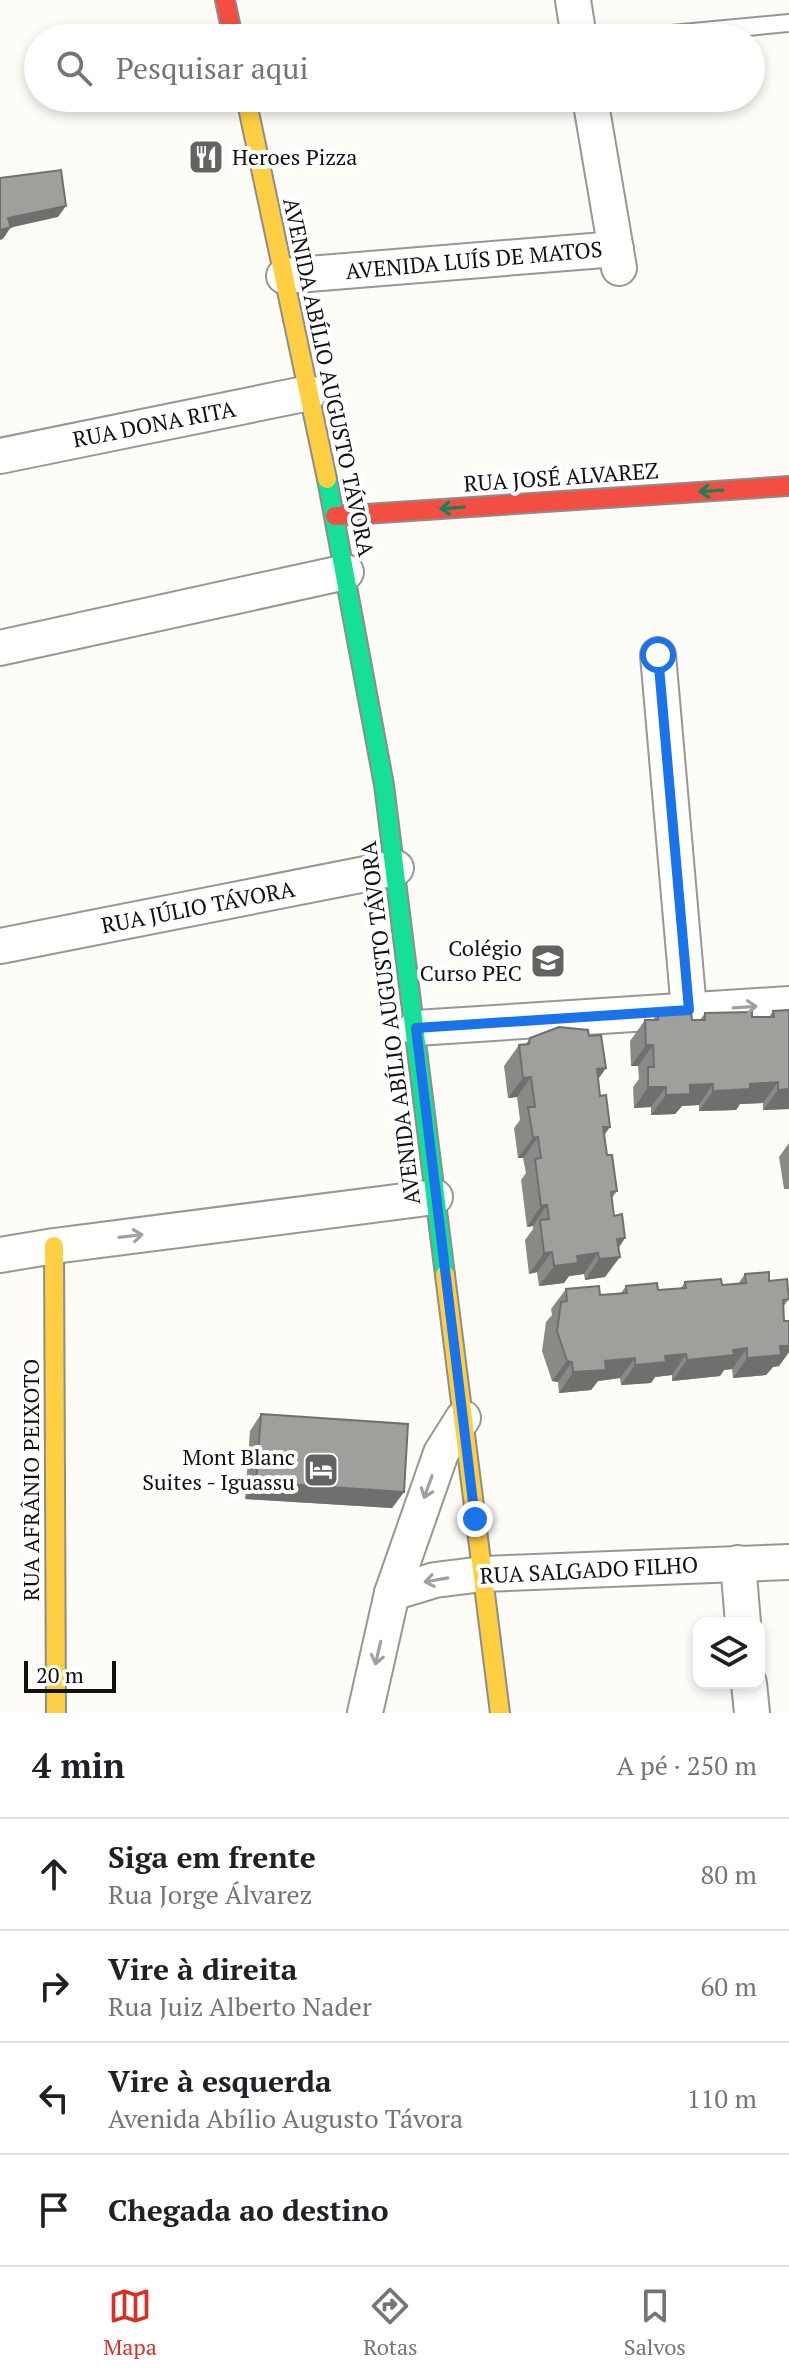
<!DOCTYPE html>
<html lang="pt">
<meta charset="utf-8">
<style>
body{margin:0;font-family:"PT Serif",serif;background:#f6f6f6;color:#202124}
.controls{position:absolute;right:24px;bottom:24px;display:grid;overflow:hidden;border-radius:16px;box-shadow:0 4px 12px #0003}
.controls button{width:72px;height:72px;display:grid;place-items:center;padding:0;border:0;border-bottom:2px solid #e0e0e0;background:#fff;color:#202124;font:40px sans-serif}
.scale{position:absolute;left:24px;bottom:20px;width:92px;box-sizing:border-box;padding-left:8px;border:4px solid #111;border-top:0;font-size:22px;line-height:28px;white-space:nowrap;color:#111;-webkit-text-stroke:6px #fff;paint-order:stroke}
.stop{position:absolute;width:24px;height:24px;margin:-18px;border:6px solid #1a73e8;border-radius:50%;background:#fff}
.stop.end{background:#1a73e8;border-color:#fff;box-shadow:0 2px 8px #0008}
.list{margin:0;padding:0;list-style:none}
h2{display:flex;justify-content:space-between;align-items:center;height:104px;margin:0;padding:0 32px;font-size:34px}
h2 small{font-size:26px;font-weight:400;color:#757577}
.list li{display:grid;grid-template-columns:52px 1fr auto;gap:24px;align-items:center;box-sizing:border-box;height:112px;padding:0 32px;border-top:2px solid #e0e0e0}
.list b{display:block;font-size:30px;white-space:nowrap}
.list p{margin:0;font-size:26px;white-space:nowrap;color:#757577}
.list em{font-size:26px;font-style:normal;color:#757577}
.icon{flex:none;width:44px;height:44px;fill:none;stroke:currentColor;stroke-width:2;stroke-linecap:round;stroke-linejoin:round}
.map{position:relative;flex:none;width:789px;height:1713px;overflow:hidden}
.search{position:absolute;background:#fff;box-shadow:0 4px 12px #0003;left:24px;right:24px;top:24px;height:88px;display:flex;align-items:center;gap:20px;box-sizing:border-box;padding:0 28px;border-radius:44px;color:#757577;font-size:30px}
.sheet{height:552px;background:#fff}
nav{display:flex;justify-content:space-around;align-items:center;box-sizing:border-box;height:112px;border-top:2px solid #e0e0e0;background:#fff;font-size:22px;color:#757577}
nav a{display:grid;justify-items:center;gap:4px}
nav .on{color:#d93025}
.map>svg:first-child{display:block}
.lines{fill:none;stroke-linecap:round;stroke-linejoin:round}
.lane-casing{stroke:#979795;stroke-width:20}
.street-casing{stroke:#979795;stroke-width:38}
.fast-casing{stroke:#8e8d8b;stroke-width:22}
.slow-casing{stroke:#8e8d8b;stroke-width:22}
.jam-casing{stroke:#8e8d8b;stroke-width:22}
.lane{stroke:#fffffe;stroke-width:16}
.street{stroke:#fffffe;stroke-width:34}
.fast{stroke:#16e098;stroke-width:18}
.slow{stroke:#ffcf43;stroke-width:18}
.jam{stroke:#f24e42;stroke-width:18}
.wall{fill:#8a8986}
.shaded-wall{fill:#716f6d}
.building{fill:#a19f9c;stroke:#716f6d;stroke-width:2}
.oneway{stroke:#14835b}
.oneway2{stroke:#a0a09f}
.route{stroke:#1a73e8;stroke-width:10}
.labels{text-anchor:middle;stroke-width:8;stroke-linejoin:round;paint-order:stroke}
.poi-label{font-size:22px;fill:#111;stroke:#fff;text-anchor:end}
.street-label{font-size:22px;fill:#111;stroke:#fff}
</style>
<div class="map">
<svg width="789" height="1713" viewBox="0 0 789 1713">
<rect width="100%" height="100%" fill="#fdfcf7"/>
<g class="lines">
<defs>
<path id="lane" d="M629 38 789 23"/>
<g id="street">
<path d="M573 0 579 38"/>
<path d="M590 98 619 268"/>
<path d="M284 276 616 249"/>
<path d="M0 456 309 393"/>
<path d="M0 648 346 572"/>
<path d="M658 655 689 1010"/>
<path d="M0 946 396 868"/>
<path d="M416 1028 789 1004"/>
<path d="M0 1255 54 1246 435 1197"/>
<path d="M738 1563 743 1623"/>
<path d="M392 1593 435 1580 483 1574 789 1562"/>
<path d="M749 1683 752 1713"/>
<path d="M365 1713 392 1593 441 1453 463 1418"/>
</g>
<path id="fast" d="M327 479 384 785 445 1275"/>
<g id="slow">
<path d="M246 98 327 479"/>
<path d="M54 1246 56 1713"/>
<path d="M445 1275 500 1713"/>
</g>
<g id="jam">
<path d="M225 0 233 38"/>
<path d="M335 516 789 486"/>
</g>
</defs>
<use href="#lane" class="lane-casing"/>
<use href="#street" class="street-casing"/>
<use href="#fast" class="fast-casing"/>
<use href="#slow" class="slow-casing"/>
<use href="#jam" class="jam-casing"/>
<use href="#lane" class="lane"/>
<use href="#street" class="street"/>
<use href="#fast" class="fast"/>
<use href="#slow" class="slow"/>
<use href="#jam" class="jam"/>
</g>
<g class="wall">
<path d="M789 1010V1109L763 1110V1103L740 1104 736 1110 699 1111V1105L682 1106 675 1114 651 1115V1107L634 1108 633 1087 639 1079 638 1066H631L630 1041 645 1020H653L658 1012 692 1020H700L705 1013 752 1017H769L773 1011Z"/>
<path d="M589 1036 606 1068 598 1079 604 1135 607 1155 617 1191 612 1198 614 1216 625 1238 618 1248 605 1277 585 1280 584 1274 569 1276 564 1283 539 1286 537 1272 529 1274 525 1240 533 1229V1226L527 1227 521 1180 526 1173 523 1158H518L514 1128 520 1120 517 1097 508 1098 504 1066 519 1045 526 1044 530 1038Z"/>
<path d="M789 1143V1189H784L779 1157Z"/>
<path d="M745 1274 769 1281 789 1299 783 1307 784 1321H789V1352L779 1366 773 1367 766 1375 733 1378 732 1369 724 1370 720 1376 672 1381V1375L655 1377 651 1383 621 1385 620 1378 598 1381 591 1390 559 1393 558 1382 552 1381 542 1351 546 1322 552 1315 551 1309 566 1289 600 1295 621 1293 626 1286 658 1290 681 1288 685 1282 722 1285 738 1284Z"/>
<path d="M261 1414 404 1492 392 1508 245 1499 250 1431Z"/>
</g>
<g class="shaded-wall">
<path d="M66 206 58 217 0 230 8 218Z"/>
<path d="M11 227 3 239 0 240V230Z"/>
<path d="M646 1045H653L638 1066H631Z"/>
<path d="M606 1068 591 1089 597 1069Z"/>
<path d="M531 1077 517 1097 508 1098 523 1078Z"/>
<path d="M778 1082 763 1103 740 1104 736 1110 699 1111 713 1091 750 1084Z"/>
<path d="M713 1084 699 1105 682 1106 675 1114 651 1115 666 1095 690 1085Z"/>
<path d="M648 1087H666L651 1107 634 1108Z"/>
<path d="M789 1089V1109L763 1110 778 1090Z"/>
<path d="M603 1127H610L596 1147Z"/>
<path d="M538 1137 523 1158H518L533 1138Z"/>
<path d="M547 1205 533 1226 527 1227 541 1206Z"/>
<path d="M625 1238 612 1258 620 1257 605 1277 585 1280 599 1259 617 1239Z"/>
<path d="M552 1252 537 1272 529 1274 544 1253Z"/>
<path d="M598 1253 584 1274 569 1276 564 1283 539 1286 554 1266 577 1256Z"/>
<path d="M780 1346H789V1352L779 1366 773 1367 766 1375 733 1378 747 1358Z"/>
<path d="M747 1348 732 1369 724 1370 720 1376 672 1381 687 1360 733 1350Z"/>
<path d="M686 1354 672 1375 655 1377 651 1383 621 1385 635 1365 665 1356Z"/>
<path d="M635 1358 620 1378 598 1381 591 1390 559 1393 573 1372 605 1361Z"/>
<path d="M567 1361 572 1362 558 1382 552 1381Z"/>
<path d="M256 1482 404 1492 392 1508 245 1499Z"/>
</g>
<g class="building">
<path d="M61 170 66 206 8 218 11 227 0 230V178Z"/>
<path d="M789 1010V1089L778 1090V1082L750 1084V1089L713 1091V1084L690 1085V1094L666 1095V1087H648V1067H654L653 1045H646L645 1020H658V1012L691 1011 692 1020H705V1013L752 1012V1017H774L773 1011Z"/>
<path d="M559 1027 588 1030 589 1036 601 1035 606 1068 597 1069 600 1096 606 1095 610 1127H603L607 1155H612L617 1191 611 1192 614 1216 622 1214 625 1238 617 1239 620 1257 599 1259 598 1253 577 1256 578 1263 554 1266 552 1252 544 1253 540 1220 549 1219 547 1205 541 1206 535 1159 541 1158 538 1137 533 1138 528 1107H535L531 1077 523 1078 519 1045 529 1044 530 1038Z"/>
<path d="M769 1272V1281L787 1279 789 1299 783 1300 784 1321H789V1346H780L781 1355 747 1358V1348L733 1350 734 1355 687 1360 686 1354 665 1356 666 1362 635 1365V1358L605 1361 606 1370 573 1372 572 1362 567 1361 557 1331 561 1302 567 1301 566 1289 599 1286 600 1295 627 1293 626 1286 657 1283 658 1290 686 1288 685 1282 721 1279 722 1285 746 1283 745 1274Z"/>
<path d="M261 1414 408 1424 404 1492 256 1482Z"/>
</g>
<defs><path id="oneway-shaft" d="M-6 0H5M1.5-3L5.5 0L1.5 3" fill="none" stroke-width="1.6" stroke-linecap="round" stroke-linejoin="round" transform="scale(2)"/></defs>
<g class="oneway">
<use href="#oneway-shaft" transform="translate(711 491) rotate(176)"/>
<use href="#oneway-shaft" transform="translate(452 508) rotate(176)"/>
</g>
<g class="oneway2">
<use href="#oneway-shaft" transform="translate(745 1007) rotate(-4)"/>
<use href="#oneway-shaft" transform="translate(131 1236) rotate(-7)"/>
<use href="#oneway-shaft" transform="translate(428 1487) rotate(110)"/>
<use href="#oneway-shaft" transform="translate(436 1580) rotate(170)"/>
<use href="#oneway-shaft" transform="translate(378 1653) rotate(103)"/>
</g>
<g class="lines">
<path class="route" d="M475 1519 416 1028 689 1010 658 655"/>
</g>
<defs>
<symbol id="restaurant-square" viewBox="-11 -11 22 22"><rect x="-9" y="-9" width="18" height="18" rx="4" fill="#646362" stroke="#fff"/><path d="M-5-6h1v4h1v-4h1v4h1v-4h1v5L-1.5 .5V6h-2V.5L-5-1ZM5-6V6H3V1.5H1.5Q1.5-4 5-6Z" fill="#fff"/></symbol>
<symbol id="school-square" viewBox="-11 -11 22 22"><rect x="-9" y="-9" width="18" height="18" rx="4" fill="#646362" stroke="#fff"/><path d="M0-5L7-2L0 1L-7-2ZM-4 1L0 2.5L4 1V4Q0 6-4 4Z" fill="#fff"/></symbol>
<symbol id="hotel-square" viewBox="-11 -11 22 22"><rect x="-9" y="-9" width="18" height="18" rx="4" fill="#646362" stroke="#fff"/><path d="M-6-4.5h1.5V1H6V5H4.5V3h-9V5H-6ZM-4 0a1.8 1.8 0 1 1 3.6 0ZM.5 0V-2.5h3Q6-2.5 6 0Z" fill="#fff"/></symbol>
</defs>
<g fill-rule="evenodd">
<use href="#restaurant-square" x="186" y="137" width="40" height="40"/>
<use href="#school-square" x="528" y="941" width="40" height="40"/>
<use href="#hotel-square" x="301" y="1450" width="40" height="40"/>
</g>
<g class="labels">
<g class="poi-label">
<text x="232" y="165" text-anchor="start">Heroes Pizza</text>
<text x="522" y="956">Colégio<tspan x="522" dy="25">Curso PEC</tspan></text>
<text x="295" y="1465">Mont Blanc<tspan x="295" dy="25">Suites - Iguassu</tspan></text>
</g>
<g class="street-label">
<text transform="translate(474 260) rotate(-5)" y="8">AVENIDA LUÍS DE MATOS</text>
<text transform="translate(329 377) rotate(78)" y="8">AVENIDA ABÍLIO AUGUSTO TÁVORA</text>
<text transform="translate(154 424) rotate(-11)" y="8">RUA DONA RITA</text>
<text transform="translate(561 477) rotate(-4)" y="8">RUA JOSÉ ALVAREZ</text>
<text transform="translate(198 907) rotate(-11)" y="8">RUA JÚLIO TÁVORA</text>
<text transform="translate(390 1023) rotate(-97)" y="8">AVENIDA ABÍLIO AUGUSTO TÁVORA</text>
<text transform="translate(31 1480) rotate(-90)" y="8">RUA AFRÂNIO PEIXOTO</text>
<text transform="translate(589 1570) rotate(-3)" y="8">RUA SALGADO FILHO</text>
</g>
</g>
</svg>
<div class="controls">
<button><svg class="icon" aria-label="layers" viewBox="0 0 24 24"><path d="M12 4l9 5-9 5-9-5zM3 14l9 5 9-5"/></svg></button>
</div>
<div class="scale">20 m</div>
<div class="stop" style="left:658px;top:655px"></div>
<div class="stop end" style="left:475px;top:1519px"></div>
<div class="search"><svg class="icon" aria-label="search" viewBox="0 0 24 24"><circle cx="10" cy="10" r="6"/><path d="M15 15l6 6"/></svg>Pesquisar aqui</div>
</div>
<section class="sheet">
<h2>4 min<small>A pé · 250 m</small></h2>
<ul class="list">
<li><svg class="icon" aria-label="ahead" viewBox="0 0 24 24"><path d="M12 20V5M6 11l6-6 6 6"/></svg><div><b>Siga em frente</b><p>Rua Jorge Álvarez</p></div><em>80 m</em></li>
<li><svg class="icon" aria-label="right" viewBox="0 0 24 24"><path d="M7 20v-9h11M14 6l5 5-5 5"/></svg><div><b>Vire à direita</b><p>Rua Juiz Alberto Nader</p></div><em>60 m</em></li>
<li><svg class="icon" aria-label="left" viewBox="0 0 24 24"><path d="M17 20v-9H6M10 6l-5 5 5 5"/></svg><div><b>Vire à esquerda</b><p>Avenida Abílio Augusto Távora</p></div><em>110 m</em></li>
<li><svg class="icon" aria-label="arrive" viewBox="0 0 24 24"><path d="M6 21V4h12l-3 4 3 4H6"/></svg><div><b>Chegada ao destino</b></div></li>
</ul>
</section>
<nav>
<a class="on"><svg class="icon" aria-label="map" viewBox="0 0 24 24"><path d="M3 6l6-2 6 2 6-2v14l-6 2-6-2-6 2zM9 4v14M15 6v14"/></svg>Mapa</a>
<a><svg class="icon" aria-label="directions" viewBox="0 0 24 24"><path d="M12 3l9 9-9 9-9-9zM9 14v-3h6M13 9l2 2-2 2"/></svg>Rotas</a>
<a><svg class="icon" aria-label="saved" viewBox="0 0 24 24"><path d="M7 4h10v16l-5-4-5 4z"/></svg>Salvos</a>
</nav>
